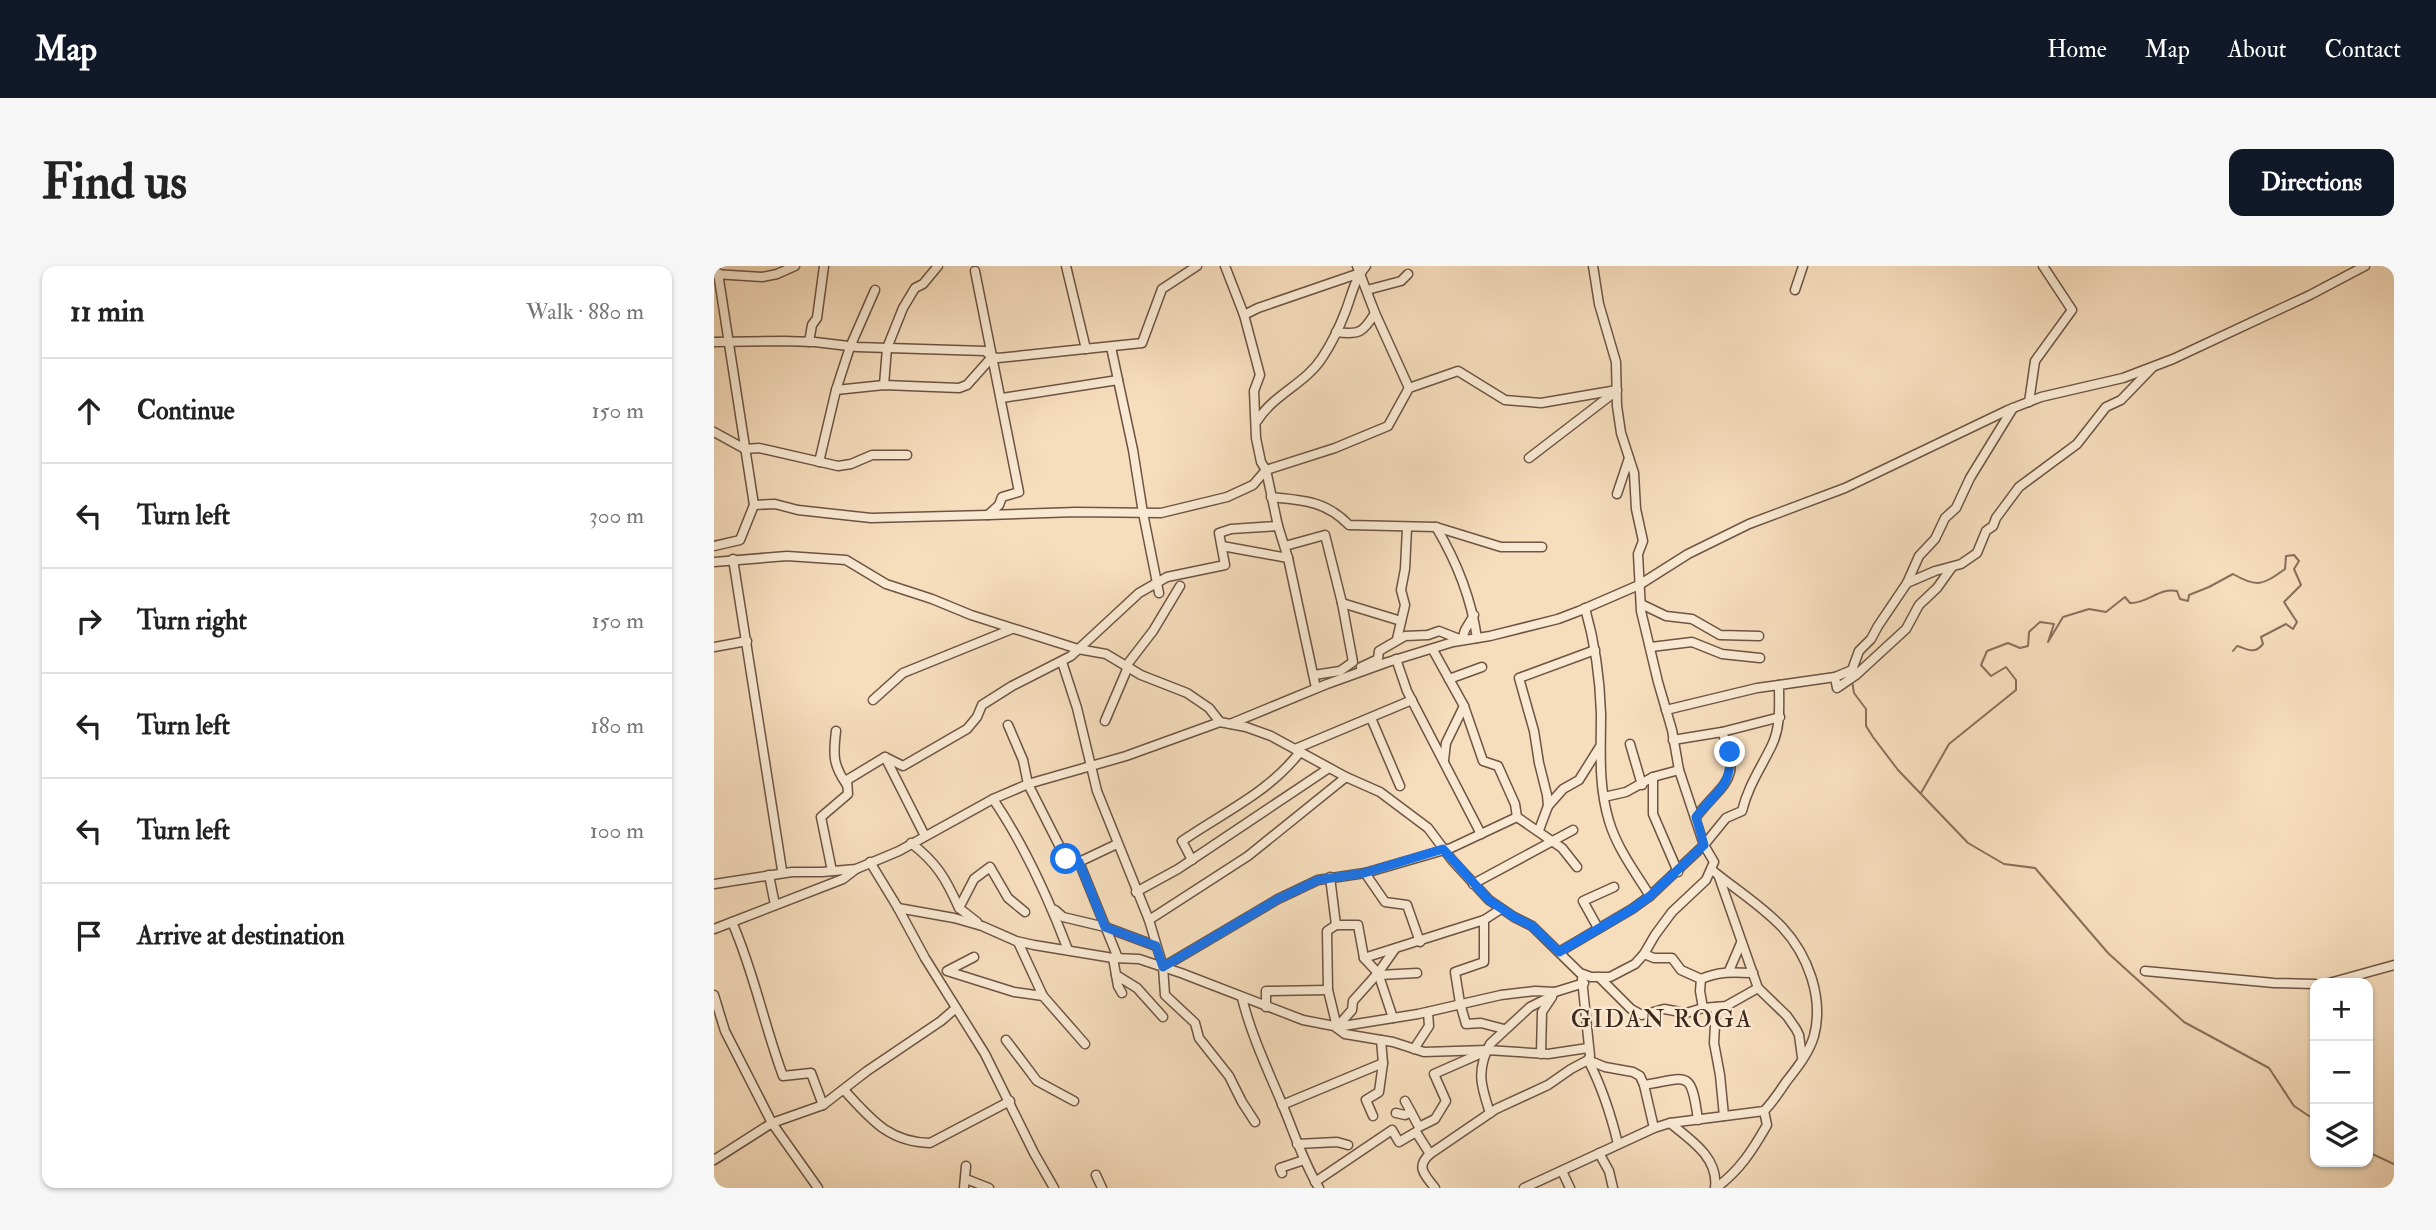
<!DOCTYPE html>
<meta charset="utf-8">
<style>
body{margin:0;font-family:"IM FELL Double Pica",serif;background:#f6f6f6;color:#222}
.controls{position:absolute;right:21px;bottom:21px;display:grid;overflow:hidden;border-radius:14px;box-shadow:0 2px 5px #0004}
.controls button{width:63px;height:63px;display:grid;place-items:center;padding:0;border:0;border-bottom:2px solid #e0e0e0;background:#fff;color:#222;font:35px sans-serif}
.stop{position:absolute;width:21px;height:21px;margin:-16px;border:5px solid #1a73e8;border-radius:50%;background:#fff}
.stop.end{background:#1a73e8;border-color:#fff;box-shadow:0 2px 7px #0008}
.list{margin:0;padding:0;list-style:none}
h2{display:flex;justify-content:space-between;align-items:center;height:91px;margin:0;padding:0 28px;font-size:30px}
h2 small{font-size:23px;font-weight:400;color:#767676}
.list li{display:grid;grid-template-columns:46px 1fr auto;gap:21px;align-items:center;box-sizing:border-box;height:105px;padding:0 28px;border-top:2px solid #e0e0e0}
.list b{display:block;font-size:26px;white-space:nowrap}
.list em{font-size:23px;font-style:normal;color:#767676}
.icon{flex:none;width:38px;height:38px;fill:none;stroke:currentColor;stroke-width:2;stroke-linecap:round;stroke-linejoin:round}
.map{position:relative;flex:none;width:1680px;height:922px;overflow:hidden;border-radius:14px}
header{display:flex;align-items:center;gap:42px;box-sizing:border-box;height:98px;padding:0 35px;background:#111827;color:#fff}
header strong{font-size:33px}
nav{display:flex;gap:38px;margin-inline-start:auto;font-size:24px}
.intro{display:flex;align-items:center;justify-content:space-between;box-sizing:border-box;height:168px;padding:0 42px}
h1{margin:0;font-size:49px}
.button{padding:18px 32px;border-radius:14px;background:#111827;color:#fff;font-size:24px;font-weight:700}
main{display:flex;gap:42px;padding:0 42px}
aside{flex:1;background:#fff;border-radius:14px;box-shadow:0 2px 5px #0004}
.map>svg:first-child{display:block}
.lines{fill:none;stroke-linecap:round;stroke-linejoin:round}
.stream{stroke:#886f5b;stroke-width:2}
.street-casing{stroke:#6d5443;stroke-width:11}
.street{stroke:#f9e9d3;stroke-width:8}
.route{stroke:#1a73e8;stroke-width:9}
.labels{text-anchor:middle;stroke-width:5;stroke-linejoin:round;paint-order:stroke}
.quarter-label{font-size:24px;letter-spacing:2px;fill:#3f261b;stroke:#f9e9d3}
</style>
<header>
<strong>Map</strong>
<nav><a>Home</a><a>Map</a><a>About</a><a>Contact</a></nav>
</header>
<div class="intro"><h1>Find us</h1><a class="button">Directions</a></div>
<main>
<aside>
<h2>11 min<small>Walk · 880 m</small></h2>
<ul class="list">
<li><svg class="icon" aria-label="ahead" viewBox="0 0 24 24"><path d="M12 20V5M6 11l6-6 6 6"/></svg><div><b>Continue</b></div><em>150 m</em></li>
<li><svg class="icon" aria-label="left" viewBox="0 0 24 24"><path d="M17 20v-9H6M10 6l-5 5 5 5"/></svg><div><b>Turn left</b></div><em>300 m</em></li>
<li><svg class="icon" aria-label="right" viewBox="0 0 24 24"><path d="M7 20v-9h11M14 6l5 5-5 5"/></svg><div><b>Turn right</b></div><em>150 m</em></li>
<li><svg class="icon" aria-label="left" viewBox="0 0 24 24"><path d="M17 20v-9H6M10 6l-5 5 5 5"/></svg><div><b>Turn left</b></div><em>180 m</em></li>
<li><svg class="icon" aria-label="left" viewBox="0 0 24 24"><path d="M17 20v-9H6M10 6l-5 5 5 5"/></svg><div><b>Turn left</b></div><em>100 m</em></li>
<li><svg class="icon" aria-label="arrive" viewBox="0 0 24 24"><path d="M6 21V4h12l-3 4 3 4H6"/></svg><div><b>Arrive at destination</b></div></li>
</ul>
</aside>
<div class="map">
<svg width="1680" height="922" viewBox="0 0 1680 922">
<rect width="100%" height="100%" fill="#f6ddbc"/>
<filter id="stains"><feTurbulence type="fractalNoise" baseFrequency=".00286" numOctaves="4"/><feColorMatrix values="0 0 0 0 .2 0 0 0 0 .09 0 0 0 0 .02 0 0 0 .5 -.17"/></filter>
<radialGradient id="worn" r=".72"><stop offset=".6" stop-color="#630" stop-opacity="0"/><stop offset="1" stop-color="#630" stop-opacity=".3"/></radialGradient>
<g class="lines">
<g class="stream">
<path d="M1138 415 1140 427 1152 443V460L1159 471 1184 504 1254 577 1290 598 1321 602 1394 687 1470 756 1555 802 1580 840 1601 854"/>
<path d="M1207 527 1235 478 1302 424V414L1292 401 1277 410 1267 399 1273 385 1294 377 1306 382 1314 380 1315 366 1326 356 1340 358 1334 376 1349 351 1375 343 1392 346 1411 331 1416 337C1433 338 1446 321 1463 325L1466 333 1474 335 1475 329 1495 321 1519 308C1543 322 1549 319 1571 303L1572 290 1580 289 1585 295 1580 303 1587 319 1570 336 1583 356 1579 363 1572 358 1547 371 1549 378C1540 389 1534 383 1523 380L1519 385"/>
<path d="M1654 886 1680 898"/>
</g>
<defs>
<g id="street">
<path d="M352 0 372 83"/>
<path d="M643 0 661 47 695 122"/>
<path d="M261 5 305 226 288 231 285 239 274 249 362 246 447 247 513 231 539 219 552 204 547 196 542 172 540 125 546 109 530 49 511 0"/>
<path d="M0 8 48 11 63 8 81 0"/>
<path d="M653 24 687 15 694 8"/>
<path d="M1081 24 1089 0"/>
<path d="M530 49 544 42 646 7"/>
<path d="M622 66C645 69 649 67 661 47"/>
<path d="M0 76 70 75 101 76 143 81 271 85 278 91 284 92 428 77 448 23 483 0"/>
<path d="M95 76 98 59 103 52 110 0"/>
<path d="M397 81 419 184 429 247 445 327"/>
<path d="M170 119 173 82 189 42 201 22 209 18 224 0"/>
<path d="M122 124 170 119 245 122 253 119 278 91"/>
<path d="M288 132 404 114"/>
<path d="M1315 136 1321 95 1358 44 1329 0"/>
<path d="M543 155C560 128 591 118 608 92 618 77 626 60 632 44 638 28 641 12 652 0"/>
<path d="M0 166 31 183 45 182 124 200 137 198 158 189H193"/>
<path d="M815 192 901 126"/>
<path d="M105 196 122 124 136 81 161 24"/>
<path d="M903 228 915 192"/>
<path d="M557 231C589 234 612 235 635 259L722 261 787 281H828"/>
<path d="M40 239 61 238 84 244 157 252 274 249"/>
<path d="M564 260 552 204 621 182 674 160 695 122 744 105 791 134 827 137 903 124"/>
<path d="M722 261C743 296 757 331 763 372"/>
<path d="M0 280 26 274 40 239 4 7"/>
<path d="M508 280 574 292"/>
<path d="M571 280 611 269 628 337 639 396 626 405 600 409"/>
<path d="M19 293 68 604 67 607"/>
<path d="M0 296 73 290 132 294 172 318 218 333 257 349 364 383 392 388 427 409 473 427 495 442 506 456"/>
<path d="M1238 301 1223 322 1205 339 1192 363 1142 409 1123 422 1121 411 1138 404 1145 385 1157 373 1164 360 1193 317 1205 290 1221 273 1231 252 1242 242 1256 212 1299 142"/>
<path d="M1193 317 1221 305 1247 298 1263 287 1272 265 1279 260 1282 252 1305 221 1363 178 1392 141 1407 134 1438 102"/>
<path d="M628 337 687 355"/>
<path d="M927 338 952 350 978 353 1006 369 1045 370"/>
<path d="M871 342C881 377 886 412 887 448 887 486 884 518 895 555 903 582 921 606 936 630"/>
<path d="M683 373 691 339 687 324 691 303 693 262"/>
<path d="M0 381 33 375"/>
<path d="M937 381 978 376 1008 388 1046 392"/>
<path d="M719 384 750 440 769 495 784 500 801 538 803 551 848 582 863 601"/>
<path d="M682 393 693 425 767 568"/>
<path d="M348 396 363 442 383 525 435 654 449 701 451 729 481 757 485 772 515 810 528 836 541 856"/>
<path d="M412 400 439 365 466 320"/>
<path d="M647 401 664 393 665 385 691 370 714 369 725 365 748 374 751 364 760 349"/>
<path d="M735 413 768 401"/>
<path d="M159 434 189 407 298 363"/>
<path d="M952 444 1043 422 1065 419"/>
<path d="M657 452 686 520"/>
<path d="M391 455 414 401"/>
<path d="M516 458 613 418 674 396 739 376 776 370 844 353 865 345 925 319 974 288 1035 258 1131 222 1294 144 1327 131 1409 112 1459 93 1596 29 1651 0"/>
<path d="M294 459 309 494 314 518 352 593 365 596 404 692"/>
<path d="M122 465C119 490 119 499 133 519"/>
<path d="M1008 466 1066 451"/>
<path d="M959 474 1008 466C1029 515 1009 516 982 551"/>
<path d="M916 478 928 519"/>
<path d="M581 483 698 434"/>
<path d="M171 491 211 570"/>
<path d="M730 494 732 477 750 440"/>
<path d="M939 511V548L964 606"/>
<path d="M890 531 912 526 939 511 965 504"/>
<path d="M279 533C311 580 334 631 354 684"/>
<path d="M834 540 849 523 865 514 885 482"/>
<path d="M825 564 834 540 833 529 825 497 820 465 805 412 881 384"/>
<path d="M197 577C223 597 232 613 245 642"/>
<path d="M478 594 468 575C510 546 554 527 586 486"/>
<path d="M156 596 184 642 211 692 271 788 320 887 340 922"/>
<path d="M365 596 403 578"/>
<path d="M118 605 107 551 134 528 133 514 171 491 189 500 253 463 263 451 268 439 298 420 357 390 425 327 453 311 511 299 505 267 517 263 564 260 574 292 602 422"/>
<path d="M651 607 671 636 693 639 706 676"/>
<path d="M55 609 61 639"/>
<path d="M616 611 622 659H644L650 692 664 707 679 752"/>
<path d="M1005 611 1044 722 1073 750 1082 763 1085 769 1088 791"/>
<path d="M0 618 78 606H108L142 603 185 585 279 533 314 518 412 490 506 456 532 461 557 470 632 511 666 526 714 562 738 594 775 634 800 651 818 660 866 707 877 711H896L921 698 930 688 941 669 958 646 992 614 1000 596 990 579 965 504 958 464 944 416 927 345 924 288 929 275 922 243 920 207 907 167 903 140 902 96 885 38 879 0"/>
<path d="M759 618 859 564"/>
<path d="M422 626 464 603 615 502"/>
<path d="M184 642 240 652 268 660 302 675 320 679 399 692 425 693 467 707 589 754 620 760 631 768 679 776 710 786 773 784 834 788 874 782"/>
<path d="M341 644 349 651 391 661 442 680"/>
<path d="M435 654 534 590 632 511"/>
<path d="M770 654V696L741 706 746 737 752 758 767 757 790 763"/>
<path d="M18 656C40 706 50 759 69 810L97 807 109 839"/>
<path d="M263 656 245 642 260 613 276 601 294 632 311 646"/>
<path d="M622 659 613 665 614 724 623 761"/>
<path d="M884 662 869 635 900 621"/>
<path d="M0 663 129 613 142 603"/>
<path d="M304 676 329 730"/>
<path d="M845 686 918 643 936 630 990 579 1012 552 1028 545C1034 520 1047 502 1058 479 1067 460 1065 440 1065 419L1121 411"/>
<path d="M930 688 940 692H958L967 704 987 713C1005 705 1020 706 1039 707"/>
<path d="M260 691 233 705 300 726 329 730 371 778"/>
<path d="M399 692 404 720 408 727"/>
<path d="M650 692 770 654 787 643"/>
<path d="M449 701 564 633 604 614 651 607 737 582 803 551"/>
<path d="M1015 705 1027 677"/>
<path d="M1431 705 1560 717 1601 718"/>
<path d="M402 709 423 722 449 751"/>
<path d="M665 709 703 707"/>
<path d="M885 711 917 743 928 749 950 743 972 747 989 742 1012 740 1044 722"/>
<path d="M868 713 876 790 874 794C888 821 897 849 904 878"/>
<path d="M987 713 986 725 989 742"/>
<path d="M1615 717 1680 699"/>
<path d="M0 729 11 765 58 857 104 922"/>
<path d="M528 732C537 768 552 800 566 833 579 863 588 894 605 922"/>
<path d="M552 741V725L614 724"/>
<path d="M1002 741 1000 777 1006 809 1010 850"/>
<path d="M623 761 704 748 787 729 821 725 841 726 870 717"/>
<path d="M623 761 638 744 639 735 664 707 681 683"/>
<path d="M292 774 323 815 360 835"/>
<path d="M700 783 715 760 714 746"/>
<path d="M827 788 828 746 838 731"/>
<path d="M930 819 940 862"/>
<path d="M130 824C157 853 174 876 216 877L296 835"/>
<path d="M691 835 705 861 721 853 732 835 720 808 770 786"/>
<path d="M568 839 669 797"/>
<path d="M682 847 691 849 697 846"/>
<path d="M776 847C767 820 762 805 776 778L816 741 834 732 841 726"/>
<path d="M659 850 652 834 665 826 669 797 667 774"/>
<path d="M956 857C977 874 1005 892 1001 922"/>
<path d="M583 878 623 876 634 879"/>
<path d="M885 887 895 905 899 922"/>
<path d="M0 894 58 857 109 839 153 805 227 755 242 742"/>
<path d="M848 905 856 922"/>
<path d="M568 907 566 902 590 894"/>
<path d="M382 909 388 922"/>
<path d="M252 913 275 922"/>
<path d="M601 916 678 864 685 876 702 866 716 888"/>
<path d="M250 922 252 900"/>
<path d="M721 922C711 909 701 901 716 888L782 843 834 819 857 803 874 794 891 801 919 806 926 810 930 819C974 812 977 802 984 854"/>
<path d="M810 922 940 862 956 857 1050 845C1059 836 1065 826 1072 816 1083 802 1095 787 1100 770 1110 732 1094 689 1068 661 1047 639 1021 623 998 604"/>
<path d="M1002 922C1026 904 1038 885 1053 859L1050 845"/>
</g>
</defs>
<use href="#street" class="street-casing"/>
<use href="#street" class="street"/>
</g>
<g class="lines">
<path class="route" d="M352 593 365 596 391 661 442 680 449 701 564 633 604 614 650 607 729 583 775 634 800 651 818 660 845 686 918 643 936 630 990 579 982 551C1002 525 1018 522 1016 486"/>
</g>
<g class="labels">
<g class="quarter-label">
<text x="948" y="761">GIDAN ROGA</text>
</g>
</g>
<rect width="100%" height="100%" filter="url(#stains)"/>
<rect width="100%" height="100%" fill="url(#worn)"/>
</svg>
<div class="controls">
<button>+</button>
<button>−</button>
<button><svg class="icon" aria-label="layers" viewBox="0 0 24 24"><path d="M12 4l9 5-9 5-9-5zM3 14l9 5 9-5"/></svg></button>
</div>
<div class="stop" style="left:352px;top:593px"></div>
<div class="stop end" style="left:1016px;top:486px"></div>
</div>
</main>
